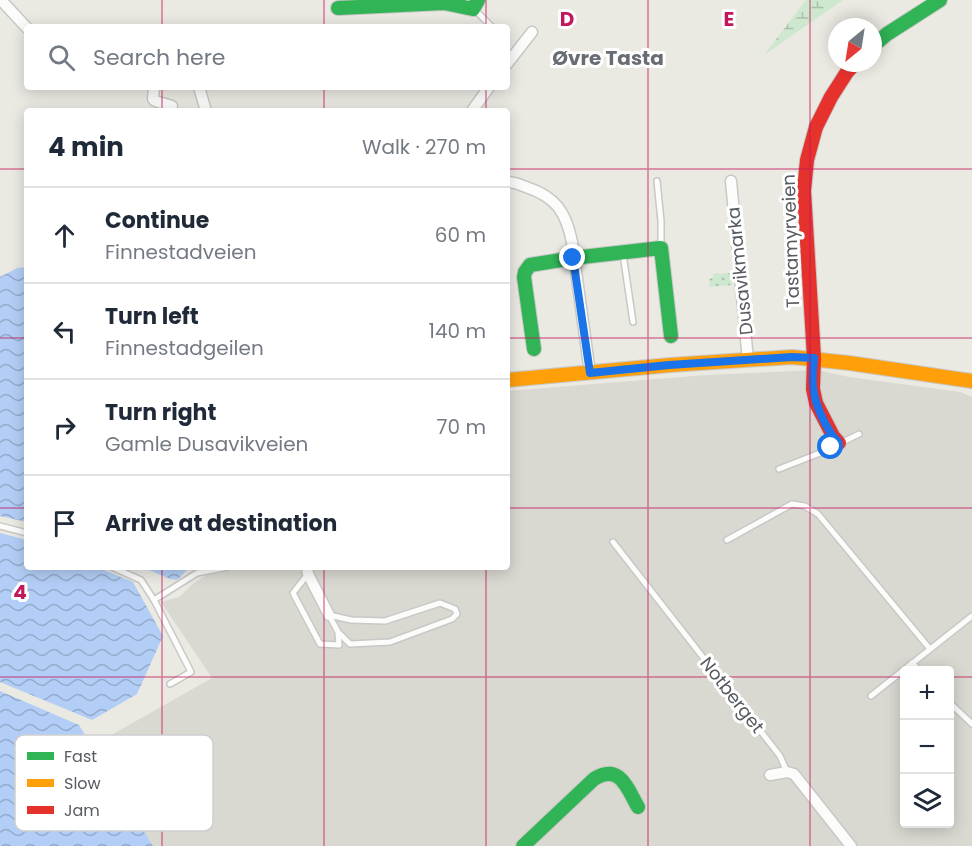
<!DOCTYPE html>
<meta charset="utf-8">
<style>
body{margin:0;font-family:Poppins,sans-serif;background:#f2f2f3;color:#1f2937}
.controls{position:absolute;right:18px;bottom:18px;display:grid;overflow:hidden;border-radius:6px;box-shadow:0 3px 15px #0003}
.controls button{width:54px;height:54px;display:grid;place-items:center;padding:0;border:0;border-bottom:2px solid #e0e1e3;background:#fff;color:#1f2937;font:30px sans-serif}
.compass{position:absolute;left:828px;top:18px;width:54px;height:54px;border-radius:50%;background:#fff;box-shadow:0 3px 15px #0003;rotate:210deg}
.stop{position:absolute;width:18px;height:18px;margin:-14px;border:4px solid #1a73e8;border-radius:50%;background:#fff}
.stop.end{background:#1a73e8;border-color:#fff;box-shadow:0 2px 6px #0008}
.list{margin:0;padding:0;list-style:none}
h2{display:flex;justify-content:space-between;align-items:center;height:78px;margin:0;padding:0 24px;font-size:26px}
h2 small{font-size:20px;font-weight:400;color:#747a83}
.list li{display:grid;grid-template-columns:39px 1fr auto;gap:18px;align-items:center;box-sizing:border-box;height:96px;padding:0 24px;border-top:2px solid #e0e1e3}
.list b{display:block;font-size:22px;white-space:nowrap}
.list p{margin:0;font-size:20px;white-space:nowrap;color:#747a83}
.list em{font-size:20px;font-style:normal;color:#747a83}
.icon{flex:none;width:33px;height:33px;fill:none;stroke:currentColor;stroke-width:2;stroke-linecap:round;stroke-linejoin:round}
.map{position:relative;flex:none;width:972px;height:846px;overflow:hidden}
.search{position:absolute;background:#fff;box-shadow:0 3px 15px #0003;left:24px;top:24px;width:486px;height:66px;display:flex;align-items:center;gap:15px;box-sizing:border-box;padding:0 21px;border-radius:6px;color:#747a83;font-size:22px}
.panel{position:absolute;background:#fff;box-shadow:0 3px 15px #0003;left:24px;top:108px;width:486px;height:462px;border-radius:6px}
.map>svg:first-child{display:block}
.industrial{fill:#d9d8d1;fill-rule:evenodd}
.wetland{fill:url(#wetland-marsh)}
.park{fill:url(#park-dots)}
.water{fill:url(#water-waves)}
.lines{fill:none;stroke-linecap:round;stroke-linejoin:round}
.lane-casing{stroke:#c8c8c7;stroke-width:8}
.street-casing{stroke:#c8c8c7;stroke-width:13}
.fast-casing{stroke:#c8c8c7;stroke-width:16}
.slow-casing{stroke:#c8c8c7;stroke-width:16}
.jam-casing{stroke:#c8c8c7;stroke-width:16}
.lane{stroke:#fcfcfb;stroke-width:5}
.street{stroke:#fcfcfb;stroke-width:10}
.fast{stroke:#30b455;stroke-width:14}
.slow{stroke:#ff9f0a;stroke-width:14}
.jam{stroke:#e5322d;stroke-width:14}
.route{stroke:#1a73e8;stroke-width:8}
.grid{fill:none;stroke:#c2185b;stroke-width:1.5;stroke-opacity:0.55}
.labels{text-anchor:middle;stroke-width:6;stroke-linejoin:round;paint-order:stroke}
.street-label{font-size:18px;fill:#575a61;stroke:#fff}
.neighbourhood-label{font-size:20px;font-weight:bold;fill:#686c73;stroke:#fff}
.key{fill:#fff;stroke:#cdced0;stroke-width:1.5}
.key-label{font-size:16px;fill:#575a61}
.grid-label{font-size:20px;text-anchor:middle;font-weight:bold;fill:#c2185b;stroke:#fff;stroke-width:6;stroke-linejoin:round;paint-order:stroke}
</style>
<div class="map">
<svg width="972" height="846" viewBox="0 0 972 846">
<defs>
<pattern id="wetland-marsh" width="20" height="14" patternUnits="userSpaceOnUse" patternTransform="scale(1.5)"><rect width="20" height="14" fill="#cee8cf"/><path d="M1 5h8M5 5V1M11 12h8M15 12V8" fill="none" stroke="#aabfab"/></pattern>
<pattern id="park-dots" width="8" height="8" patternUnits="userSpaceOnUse" patternTransform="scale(1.5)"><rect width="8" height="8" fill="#cee8cf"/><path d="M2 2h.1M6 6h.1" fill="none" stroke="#aabfab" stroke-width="1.8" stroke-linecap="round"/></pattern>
<pattern id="water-waves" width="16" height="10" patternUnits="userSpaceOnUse" patternTransform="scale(1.5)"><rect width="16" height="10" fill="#b3cef6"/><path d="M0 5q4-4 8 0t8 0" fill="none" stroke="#94aacb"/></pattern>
</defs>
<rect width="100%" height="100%" fill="#eae9e2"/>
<path class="industrial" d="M817 370 849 377 960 392 972 397V846H153L92 746 212 678 161 602 179 597 194 583 219 567H507V391L706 375ZM904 670H950V824H904Z"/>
<path class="wetland" d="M806 0H843L764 55Z"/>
<path class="park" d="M731 273 732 285 710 287 709 279 713 278V274Z"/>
<g class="water">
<path d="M27 267V522L0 516V277L17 268Z"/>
<path d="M0 533 27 540V567H97L133 582 163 636 137 694 92 720 0 682Z"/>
<path d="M142 567H190L177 580 170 579Z"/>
<path d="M0 691 79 725 153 846H0Z"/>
</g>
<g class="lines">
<defs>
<g id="lane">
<path d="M475 10 492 27"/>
<path d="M657 181 661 221V247"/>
<path d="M623 254 633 322"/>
<path d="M779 469 820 453 859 434"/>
<path d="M0 526 27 533"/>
<path d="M727 540 792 504 805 506 818 514 930 649"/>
<path d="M613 542 780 756 787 772"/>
<path d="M112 567 141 580 154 600"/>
<path d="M308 574 293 593 320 644 339 645 338 632 329 615"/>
<path d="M329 615 351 620 385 621 440 603 455 609 457 614 452 619 390 642 350 644 338 632"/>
<path d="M912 663 919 670"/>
<path d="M170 684 191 672 154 600 197 573 228 567"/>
<path d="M871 696 972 616"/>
<path d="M950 703 972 724"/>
</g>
<g id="street">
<path d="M1 0 27 28"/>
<path d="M507 64 532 32"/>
<path d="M154 87 153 99 155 101 172 106"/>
<path d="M199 87 206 111"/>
<path d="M472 111 489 87"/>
<path d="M731 181 748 360"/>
<path d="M507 182C514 182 519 184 526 187 556 197 566 212 572 242L590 373"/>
<path d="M307 567 308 574 329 615"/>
<path d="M770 775 787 772 794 774 851 846"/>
</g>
<g id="fast">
<path d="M338 8 444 3 473 9 478 0"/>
<path d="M873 46 887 34 940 0"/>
<path d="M534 349 524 277 525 272 530 265 573 258 661 248 671 336"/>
<path d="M523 846 594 779C620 763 627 788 638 807"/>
</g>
<path id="slow" d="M507 380 670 365 792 357 849 363 972 381"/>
<path id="jam" d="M839 443 833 436 816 403 813 389 814 358 804 191 807 160 816 127 831 97 847 72 855 63"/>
</defs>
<use href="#lane" class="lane-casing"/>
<use href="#street" class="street-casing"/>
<use href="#fast" class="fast-casing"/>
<use href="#slow" class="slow-casing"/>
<use href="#jam" class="jam-casing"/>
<use href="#lane" class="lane"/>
<use href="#street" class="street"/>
<use href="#fast" class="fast"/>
<use href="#slow" class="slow"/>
<use href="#jam" class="jam"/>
</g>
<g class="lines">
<path class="route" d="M573 258 590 373 669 365 792 357 814 358C813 368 812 377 813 387 815 406 826 428 838 443L831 447"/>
</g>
<path class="grid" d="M162 0V27M324 0V27M486 0V27M648 0V846M810 0V846M162 87V111M324 87V111M486 87V111M0 169H27M507 169H972M0 338H27M507 338H972M0 508H27M507 508H972M162 567V846M324 567V846M486 567V846M0 677H904M950 677H972"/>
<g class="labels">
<g class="street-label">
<text transform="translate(791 241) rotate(-92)" y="6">Tastamyrveien</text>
<text transform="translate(740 271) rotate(-96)" y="6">Dusavikmarka</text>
<text transform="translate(732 695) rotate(52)" y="6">Notberget</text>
</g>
<g class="neighbourhood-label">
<text x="608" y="65">Øvre Tasta</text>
</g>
</g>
<rect x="15" y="735" width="198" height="96" rx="9" class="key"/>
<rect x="27" y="752" width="27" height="8" fill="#30b455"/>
<rect x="27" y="779" width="27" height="8" fill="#ff9f0a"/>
<rect x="27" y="806" width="27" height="8" fill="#e5322d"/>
<g class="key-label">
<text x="64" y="762">Fast</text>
<text x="64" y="789">Slow</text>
<text x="64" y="816">Jam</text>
</g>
<g class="grid-label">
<text x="567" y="26">D</text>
<text x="729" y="26">E</text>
<text x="20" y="599">4</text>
</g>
</svg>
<div class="controls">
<button>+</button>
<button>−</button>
<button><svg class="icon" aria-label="layers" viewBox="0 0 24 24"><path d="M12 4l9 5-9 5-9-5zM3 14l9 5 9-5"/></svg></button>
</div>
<svg class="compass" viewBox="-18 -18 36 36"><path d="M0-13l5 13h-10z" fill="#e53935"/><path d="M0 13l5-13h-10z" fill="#747a83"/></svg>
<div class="stop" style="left:831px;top:447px"></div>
<div class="stop end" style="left:573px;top:258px"></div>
<div class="search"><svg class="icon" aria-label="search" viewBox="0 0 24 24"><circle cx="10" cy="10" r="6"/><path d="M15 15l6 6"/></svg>Search here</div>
<section class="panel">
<h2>4 min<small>Walk · 270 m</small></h2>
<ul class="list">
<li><svg class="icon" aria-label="ahead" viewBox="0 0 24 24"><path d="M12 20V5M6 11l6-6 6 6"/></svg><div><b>Continue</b><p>Finnestadveien</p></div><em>60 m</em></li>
<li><svg class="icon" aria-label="left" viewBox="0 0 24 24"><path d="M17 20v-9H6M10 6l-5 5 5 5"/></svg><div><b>Turn left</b><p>Finnestadgeilen</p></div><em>140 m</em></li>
<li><svg class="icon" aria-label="right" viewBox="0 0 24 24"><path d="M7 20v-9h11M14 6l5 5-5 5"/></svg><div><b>Turn right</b><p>Gamle Dusavikveien</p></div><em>70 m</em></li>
<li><svg class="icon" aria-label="arrive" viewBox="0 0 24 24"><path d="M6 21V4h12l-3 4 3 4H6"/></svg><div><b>Arrive at destination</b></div></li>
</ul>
</section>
</div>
